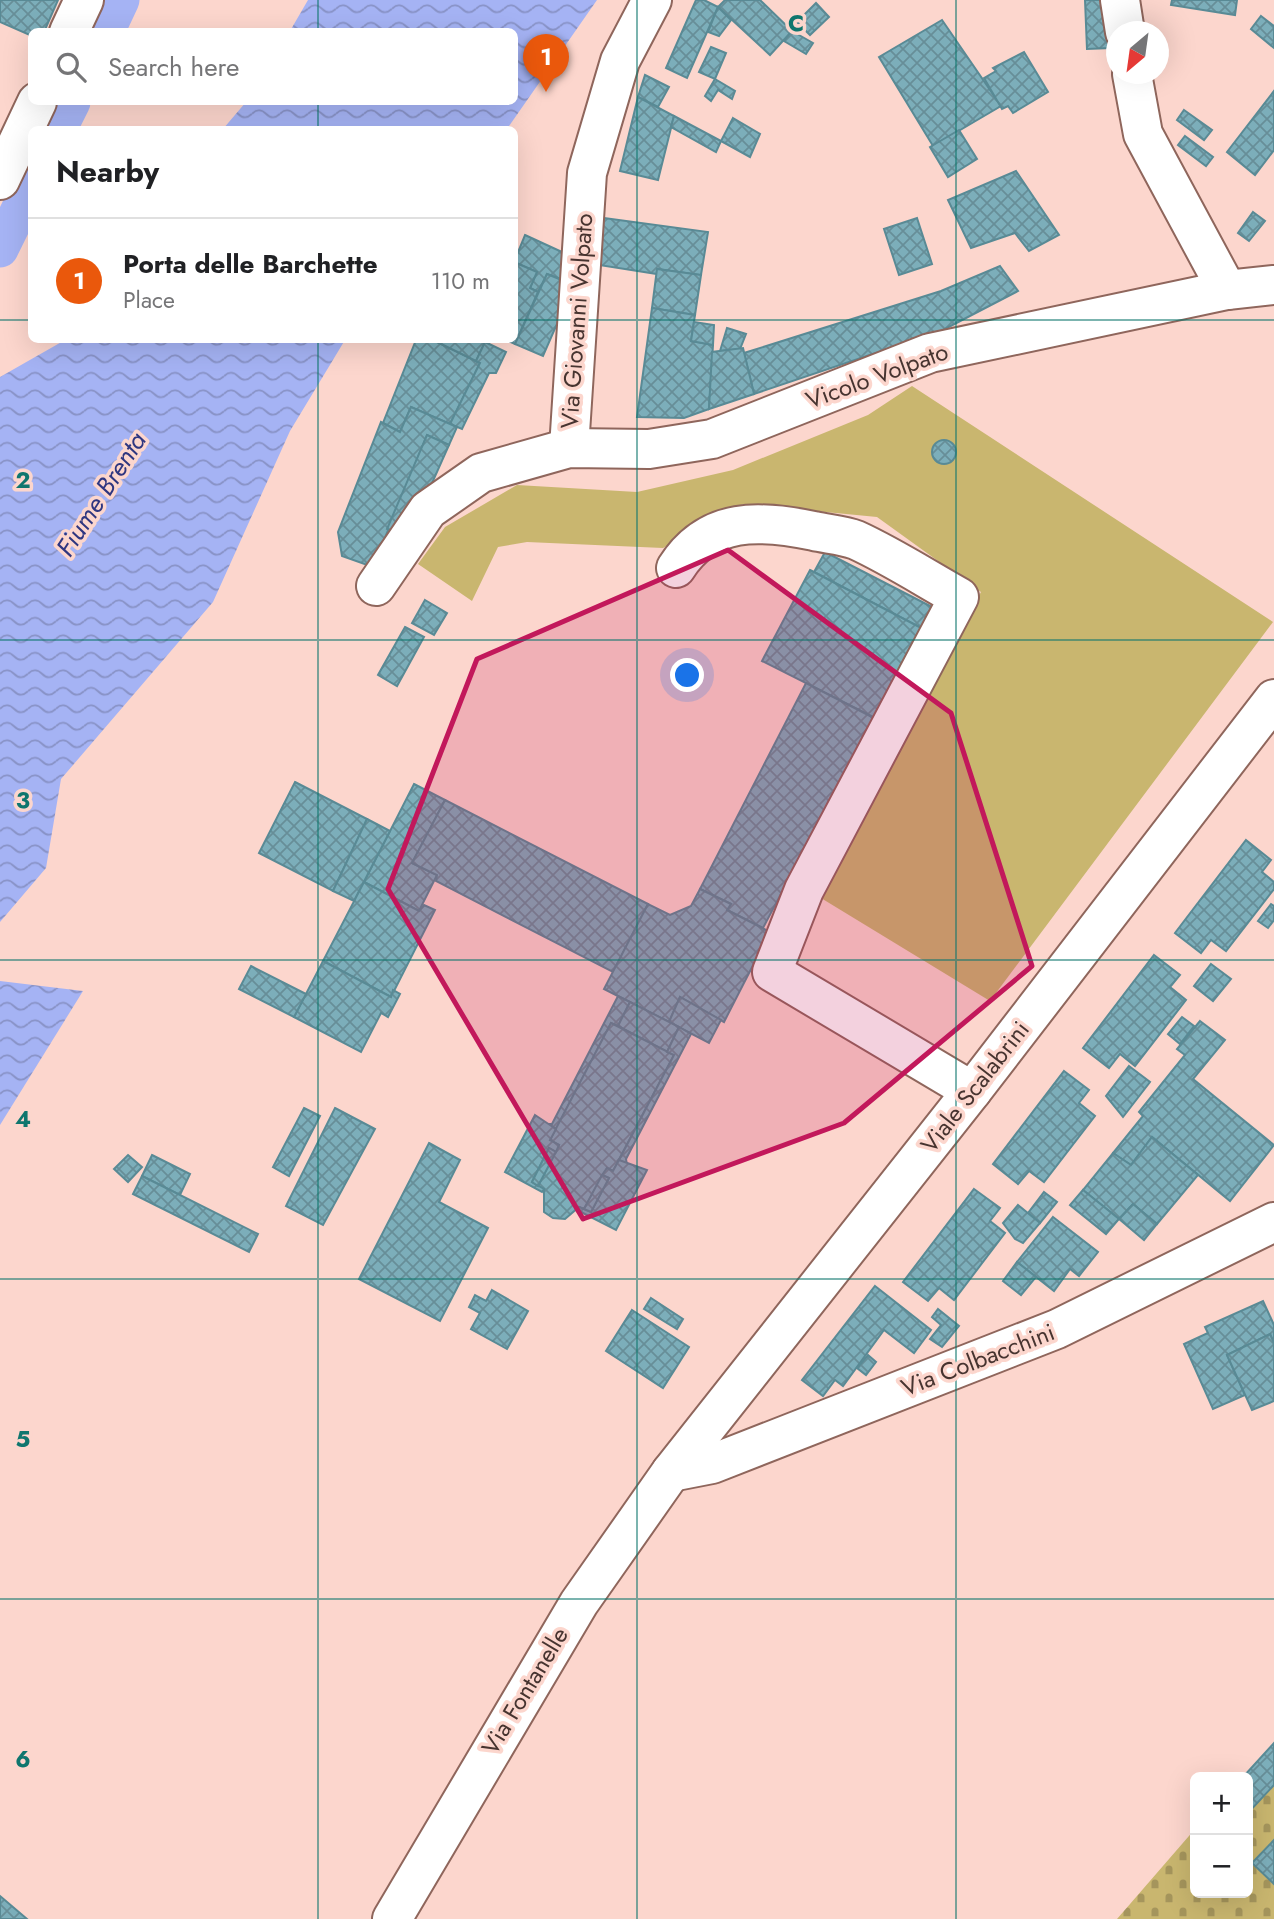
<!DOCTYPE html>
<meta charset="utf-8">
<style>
body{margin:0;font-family:Jost,sans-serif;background:#f2f2f2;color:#202124}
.controls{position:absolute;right:21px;bottom:21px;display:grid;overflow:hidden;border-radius:10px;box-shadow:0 7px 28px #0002}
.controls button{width:63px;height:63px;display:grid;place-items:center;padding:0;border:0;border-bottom:2px solid #e0e0e0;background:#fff;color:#202124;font:35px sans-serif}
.compass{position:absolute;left:1106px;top:21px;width:63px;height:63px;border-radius:50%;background:#fff;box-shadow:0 7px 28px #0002;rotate:209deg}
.you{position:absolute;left:688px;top:676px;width:24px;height:24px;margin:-18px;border:5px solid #fff;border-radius:50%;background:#1a73e8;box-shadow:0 0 0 10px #1a73e833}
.badge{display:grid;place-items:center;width:46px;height:46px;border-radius:50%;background:#ea580c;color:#fff;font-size:23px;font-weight:700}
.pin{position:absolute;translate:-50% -58px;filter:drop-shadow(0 2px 4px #0008)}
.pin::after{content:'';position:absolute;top:37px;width:24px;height:21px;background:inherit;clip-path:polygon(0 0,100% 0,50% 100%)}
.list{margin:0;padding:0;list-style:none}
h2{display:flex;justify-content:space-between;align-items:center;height:91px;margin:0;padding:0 28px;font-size:30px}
h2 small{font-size:23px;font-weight:400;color:#757577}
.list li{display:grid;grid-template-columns:46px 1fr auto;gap:21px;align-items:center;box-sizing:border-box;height:126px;padding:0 28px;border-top:2px solid #e0e0e0}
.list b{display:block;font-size:26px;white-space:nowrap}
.list p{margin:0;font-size:23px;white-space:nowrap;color:#757577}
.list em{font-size:23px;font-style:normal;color:#757577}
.icon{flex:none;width:38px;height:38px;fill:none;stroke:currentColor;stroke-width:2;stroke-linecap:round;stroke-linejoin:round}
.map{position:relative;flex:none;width:1274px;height:1919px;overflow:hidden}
.search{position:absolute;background:#fff;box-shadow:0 7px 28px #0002;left:28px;top:28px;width:490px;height:77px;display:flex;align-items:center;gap:18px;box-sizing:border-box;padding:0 24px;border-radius:10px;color:#757577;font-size:26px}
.panel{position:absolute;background:#fff;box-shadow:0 7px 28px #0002;left:28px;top:126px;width:490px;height:217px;border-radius:10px}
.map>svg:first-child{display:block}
.cemetery{fill:url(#cemetery-stones)}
.garden{fill:#c9b66f}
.water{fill:url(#water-waves)}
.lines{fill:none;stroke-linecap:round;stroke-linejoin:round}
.canal{stroke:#a5b3f4;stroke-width:37}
.building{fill:url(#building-cross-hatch);stroke:#598a95;stroke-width:2}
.minor-casing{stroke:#8f665c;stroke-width:42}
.minor{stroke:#fff;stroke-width:38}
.marked{fill:#c2185b;fill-opacity:0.2;stroke:#c2185b;stroke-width:5;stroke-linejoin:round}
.grid{fill:none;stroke:#0f766e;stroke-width:2;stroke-opacity:0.55}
.labels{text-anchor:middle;stroke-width:7;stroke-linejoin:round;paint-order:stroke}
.street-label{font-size:24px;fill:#473430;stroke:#fcd6cd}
.water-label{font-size:26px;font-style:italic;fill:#2f3680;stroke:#fcd6cd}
.grid-label{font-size:23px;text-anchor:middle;font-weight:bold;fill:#0f766e;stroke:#fcd6cd;stroke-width:7;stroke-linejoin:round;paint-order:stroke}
</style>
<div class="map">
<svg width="1274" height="1919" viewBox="0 0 1274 1919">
<defs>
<pattern id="cemetery-stones" width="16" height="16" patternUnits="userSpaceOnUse" patternTransform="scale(1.75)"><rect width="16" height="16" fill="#c9b66f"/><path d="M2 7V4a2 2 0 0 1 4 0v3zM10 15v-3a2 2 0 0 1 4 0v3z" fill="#a5955c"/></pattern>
<pattern id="water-waves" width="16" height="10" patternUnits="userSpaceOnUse" patternTransform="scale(1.75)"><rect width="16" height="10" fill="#a5b3f4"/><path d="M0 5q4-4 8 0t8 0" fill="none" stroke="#8892c6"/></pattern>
<pattern id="building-cross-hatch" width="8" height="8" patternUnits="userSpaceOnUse" patternTransform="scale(1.75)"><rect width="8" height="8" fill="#7caeba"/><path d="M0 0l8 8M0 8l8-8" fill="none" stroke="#678e98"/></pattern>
</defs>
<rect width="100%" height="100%" fill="#fcd6cd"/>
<path class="cemetery" d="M1274 1743V1919H1117L1195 1829V1893H1248V1777H1243Z"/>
<path class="garden" d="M912 386 1273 622 990 1001 816 895 981 592 877 517 743 504 663 548 527 542 498 547 472 601 418 564 445 527 517 485 637 492 733 470 868 415Z"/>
<g class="water">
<path d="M308 0H597L507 129H223L246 102H514V32L290 31Z"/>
<path d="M65 340H345L290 431 213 602 61 779 46 868 0 922V377Z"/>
<path d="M0 981 83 991 0 1125Z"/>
</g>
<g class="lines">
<g class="canal">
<path d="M106 32 121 0"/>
<path d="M58 130 72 102"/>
<path d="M0 249 32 184"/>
</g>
</g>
<g class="building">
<path d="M0 0H58L44 32H32V36L0 22Z"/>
<path d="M696 0H704L718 7 687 78 666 68Z"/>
<path d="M725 0H760L792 31 770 55 718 7Z"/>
<path d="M1085 0H1109L1111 48 1087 49Z"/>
<path d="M1172 0H1237L1235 15 1171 5Z"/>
<path d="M816 3 829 17 810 35 797 22Z"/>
<path d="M718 7 731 20 719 36 708 32Z"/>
<path d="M1261 16 1274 26V48L1251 29Z"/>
<path d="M942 20 1001 106 933 146 879 57Z"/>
<path d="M792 31 813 43 806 54 784 41Z"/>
<path d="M711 47 726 53 715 79 699 72Z"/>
<path d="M1024 52 1048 92 1013 113 1008 106 1002 109 984 78 996 71 993 68Z"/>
<path d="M645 75 669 87 658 107 638 97Z"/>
<path d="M715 79 735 91 732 99 718 90 711 101 705 96Z"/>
<path d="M1274 91V150L1255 175 1227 152Z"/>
<path d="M638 97 674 116 658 180 620 171Z"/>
<path d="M1184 110 1212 130 1204 140 1177 120Z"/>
<path d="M674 116 721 141 716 152 671 127Z"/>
<path d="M733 118 760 134 750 157 721 141Z"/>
<path d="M959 130 977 159 948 177 930 147Z"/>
<path d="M1185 136 1213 157 1206 166 1178 145Z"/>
<path d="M1016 171 1059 235 1029 251 1015 233 971 248 948 200Z"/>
<path d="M1253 212 1265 221 1249 241 1238 233Z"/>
<path d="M604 218 708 232 701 275 657 269V274L599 265Z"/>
<path d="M917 218 932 264 899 275 884 229Z"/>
<path d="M525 235 562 252 567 281 547 274 538 292 530 288 537 272 514 262Z"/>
<path d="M514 262 537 272 530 288 538 292 515 344 506 340H514Z"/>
<path d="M1000 266 1018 291 941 331 754 394 744 353 941 291Z"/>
<path d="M657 269 701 275 695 315 652 308Z"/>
<path d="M547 274 574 285 543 356 515 344Z"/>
<path d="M652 308 695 315 691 341 713 345 709 409 684 418 637 417Z"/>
<path d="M694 322 714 325 713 345 691 341Z"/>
<path d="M727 328 746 334 740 349 720 351Z"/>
<path d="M416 340H433L480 363 450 424 411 407 400 432 383 423Z"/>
<path d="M433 340H486L476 361Z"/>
<path d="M485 342 506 352 496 373H489L462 429 450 424 480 363 476 361Z"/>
<path d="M743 348 754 394 709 409 712 352Z"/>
<path d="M411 407 457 427 449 445 427 435 373 567 342 556 338 532 381 422 400 432Z"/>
<path d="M427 435 449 445 408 537 387 529Z"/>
<circle cx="944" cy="452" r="12"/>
<path d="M825 552 934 608 923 629 814 572Z"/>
<path d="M810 570 927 631 881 721 762 661Z"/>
<path d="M425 600 447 613 434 635 412 623Z"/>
<path d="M405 627 424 637 397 686 378 675Z"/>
<path d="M806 683 874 718 763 928 727 910 731 904 700 889Z"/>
<path d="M295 782 367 819 333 891 259 853Z"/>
<path d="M414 784 445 800 412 863 437 875 419 911 364 882Z"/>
<path d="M445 800 648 904 613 972 436 881 437 875 412 863Z"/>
<path d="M367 819 390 831 354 901 333 891Z"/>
<path d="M1246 840 1271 860 1262 872 1274 882V889L1226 951 1211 940 1201 953 1175 933Z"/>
<path d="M364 882 419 911 424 905 435 910 391 997 323 961Z"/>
<path d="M700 889 731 904 727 910 770 932 724 1022 680 997 669 1022 604 989 648 904 670 915 691 906Z"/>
<path d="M1271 904 1274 906V920L1268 928 1258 921Z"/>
<path d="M1154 955 1180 975 1170 987 1186 1000 1135 1066 1120 1054 1109 1068 1083 1048Z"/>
<path d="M323 961 391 997 393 990 400 994 388 1017 381 1013 361 1052 294 1017Z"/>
<path d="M1211 964 1231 979 1213 1001 1194 986Z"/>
<path d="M251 966 306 994 294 1017 239 989Z"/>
<path d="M618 996 630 1002 618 1026 611 1023 556 1129 548 1124H552Z"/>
<path d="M680 997 721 1020 709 1043 669 1022Z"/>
<path d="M630 1002 679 1027 667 1052 618 1026Z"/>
<path d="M1182 1017 1194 1026 1180 1044 1168 1034Z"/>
<path d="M1200 1021 1225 1040 1193 1079 1274 1145 1230 1201 1152 1137 1131 1165 1113 1153 1143 1116 1139 1112 1185 1055 1177 1049Z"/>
<path d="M611 1023 674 1055 613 1171 607 1168 584 1209 579 1207 565 1219 553 1218 544 1212V1189L538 1186 559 1145 550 1140Z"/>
<path d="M679 1027 691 1034 626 1159 627 1165 619 1160 674 1055 667 1052Z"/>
<path d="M1129 1066 1150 1082 1123 1117 1106 1096Z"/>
<path d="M1064 1071 1089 1090 1079 1103 1095 1116 1044 1182 1029 1171 1018 1184 993 1164Z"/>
<path d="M304 1108 320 1116 289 1176 273 1167Z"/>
<path d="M335 1108 375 1129 323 1225 286 1206Z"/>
<path d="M535 1115 556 1129 550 1140 559 1145 556 1152 549 1148 532 1182 544 1189 542 1192 505 1172Z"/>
<path d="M1152 1137 1198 1175 1157 1224 1133 1204 1119 1219 1083 1190 1113 1153 1131 1165Z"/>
<path d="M429 1143 460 1160 439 1202 488 1228 440 1321 359 1279Z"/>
<path d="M549 1148 556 1152 538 1186 532 1182Z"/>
<path d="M128 1155 142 1167 128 1182 114 1169Z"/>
<path d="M152 1155 190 1174 180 1195 142 1176Z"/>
<path d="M619 1160 647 1170 616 1230 577 1210 579 1207 591 1212 609 1178 602 1175 607 1168 613 1171Z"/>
<path d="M602 1175 609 1178 591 1212 584 1209Z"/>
<path d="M142 1176 258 1234 249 1252 133 1194Z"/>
<path d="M974 1189 1000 1208 990 1221 1005 1233 954 1300 939 1288 928 1301 903 1282Z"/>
<path d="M1083 1190 1119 1219 1106 1234 1070 1205Z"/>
<path d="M1044 1192 1057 1202 1040 1223 1028 1213Z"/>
<path d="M1133 1204 1157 1224 1144 1240 1119 1219Z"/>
<path d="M1018 1205 1040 1223 1023 1243 1015 1239 1003 1223Z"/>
<path d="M1053 1217 1098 1252 1079 1276 1070 1269 1054 1291 1017 1262Z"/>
<path d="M1017 1262 1036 1277 1021 1295 1003 1281Z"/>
<path d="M875 1286 931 1330 914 1353 884 1330 843 1386 835 1380 823 1396 802 1380Z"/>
<path d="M492 1290 528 1311 507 1349 471 1329 480 1313 469 1307 475 1295 486 1301Z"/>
<path d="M651 1298 683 1319 677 1329 644 1309Z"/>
<path d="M1263 1301 1274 1325V1343L1270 1334 1227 1355 1245 1395 1213 1409 1184 1344 1208 1333 1205 1327Z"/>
<path d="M938 1309 959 1326 942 1347 930 1339 941 1325 932 1317Z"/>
<path d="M632 1310 689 1347 663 1388 606 1351Z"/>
<path d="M1270 1334 1274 1343V1401L1252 1410 1227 1355Z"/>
<path d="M868 1355 876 1362 866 1375 857 1368Z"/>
<path d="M1274 1743V1785L1248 1813V1777H1243Z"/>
<path d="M1274 1840V1884L1252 1863Z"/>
<path d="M0 1896 27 1919H0Z"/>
</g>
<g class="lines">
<defs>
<g id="minor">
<path d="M1120 0 1125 32"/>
<path d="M69 32 84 0"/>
<path d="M1132 74 1143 134 1227 290"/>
<path d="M0 180 37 102"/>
<path d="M569 448 587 173 620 61 652 0"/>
<path d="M676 568C709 516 761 520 814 531 827 534 843 535 856 540 891 556 925 578 959 597L804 890 772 972 972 1091"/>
<path d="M376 586 428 510 481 473 569 448 649 449 712 439 930 353 1227 290 1274 285"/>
<path d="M671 1472 712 1464 1057 1329 1274 1222"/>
<path d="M392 1919 579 1603 671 1472 972 1091 1274 699"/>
</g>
</defs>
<use href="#minor" class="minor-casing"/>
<use href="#minor" class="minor"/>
</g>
<path class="marked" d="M728 550 951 713 1032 966 844 1123 583 1219 388 889 477 659Z"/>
<path class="grid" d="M318 0V32M637 0V1919M956 0V1919M318 102V130M0 320H32M514 320H1274M318 340V1919M0 640H1274M0 960H1274M0 1279H1274M0 1599H1274"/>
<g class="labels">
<g class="street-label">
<text transform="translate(577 321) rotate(-86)" y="8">Via Giovanni Volpato</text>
<text transform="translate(877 376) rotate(-20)" y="8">Vicolo Volpato</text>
<text transform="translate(975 1087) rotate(-52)" y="8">Viale Scalabrini</text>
<text transform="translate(978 1360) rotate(-21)" y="8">Via Colbacchini</text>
<text transform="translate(525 1691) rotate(-59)" y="8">Via Fontanelle</text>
</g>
<g class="water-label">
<text transform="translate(101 494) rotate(-57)" y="9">Fiume Brenta</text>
</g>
</g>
<g class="grid-label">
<text x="796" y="31">C</text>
<text x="23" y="488">2</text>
<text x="23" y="808">3</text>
<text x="23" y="1127">4</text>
<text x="23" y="1447">5</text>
<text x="23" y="1767">6</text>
</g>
</svg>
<div class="controls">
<button>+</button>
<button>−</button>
</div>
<svg class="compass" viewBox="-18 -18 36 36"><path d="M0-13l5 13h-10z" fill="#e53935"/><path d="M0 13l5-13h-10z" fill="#757577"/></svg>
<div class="you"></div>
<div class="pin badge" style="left:546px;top:92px">1</div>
<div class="search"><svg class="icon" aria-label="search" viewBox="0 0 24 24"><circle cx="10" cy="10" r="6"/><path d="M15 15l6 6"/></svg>Search here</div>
<section class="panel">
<h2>Nearby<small></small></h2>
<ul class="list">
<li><span class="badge">1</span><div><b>Porta delle Barchette</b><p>Place</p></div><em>110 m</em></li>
</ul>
</section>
</div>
